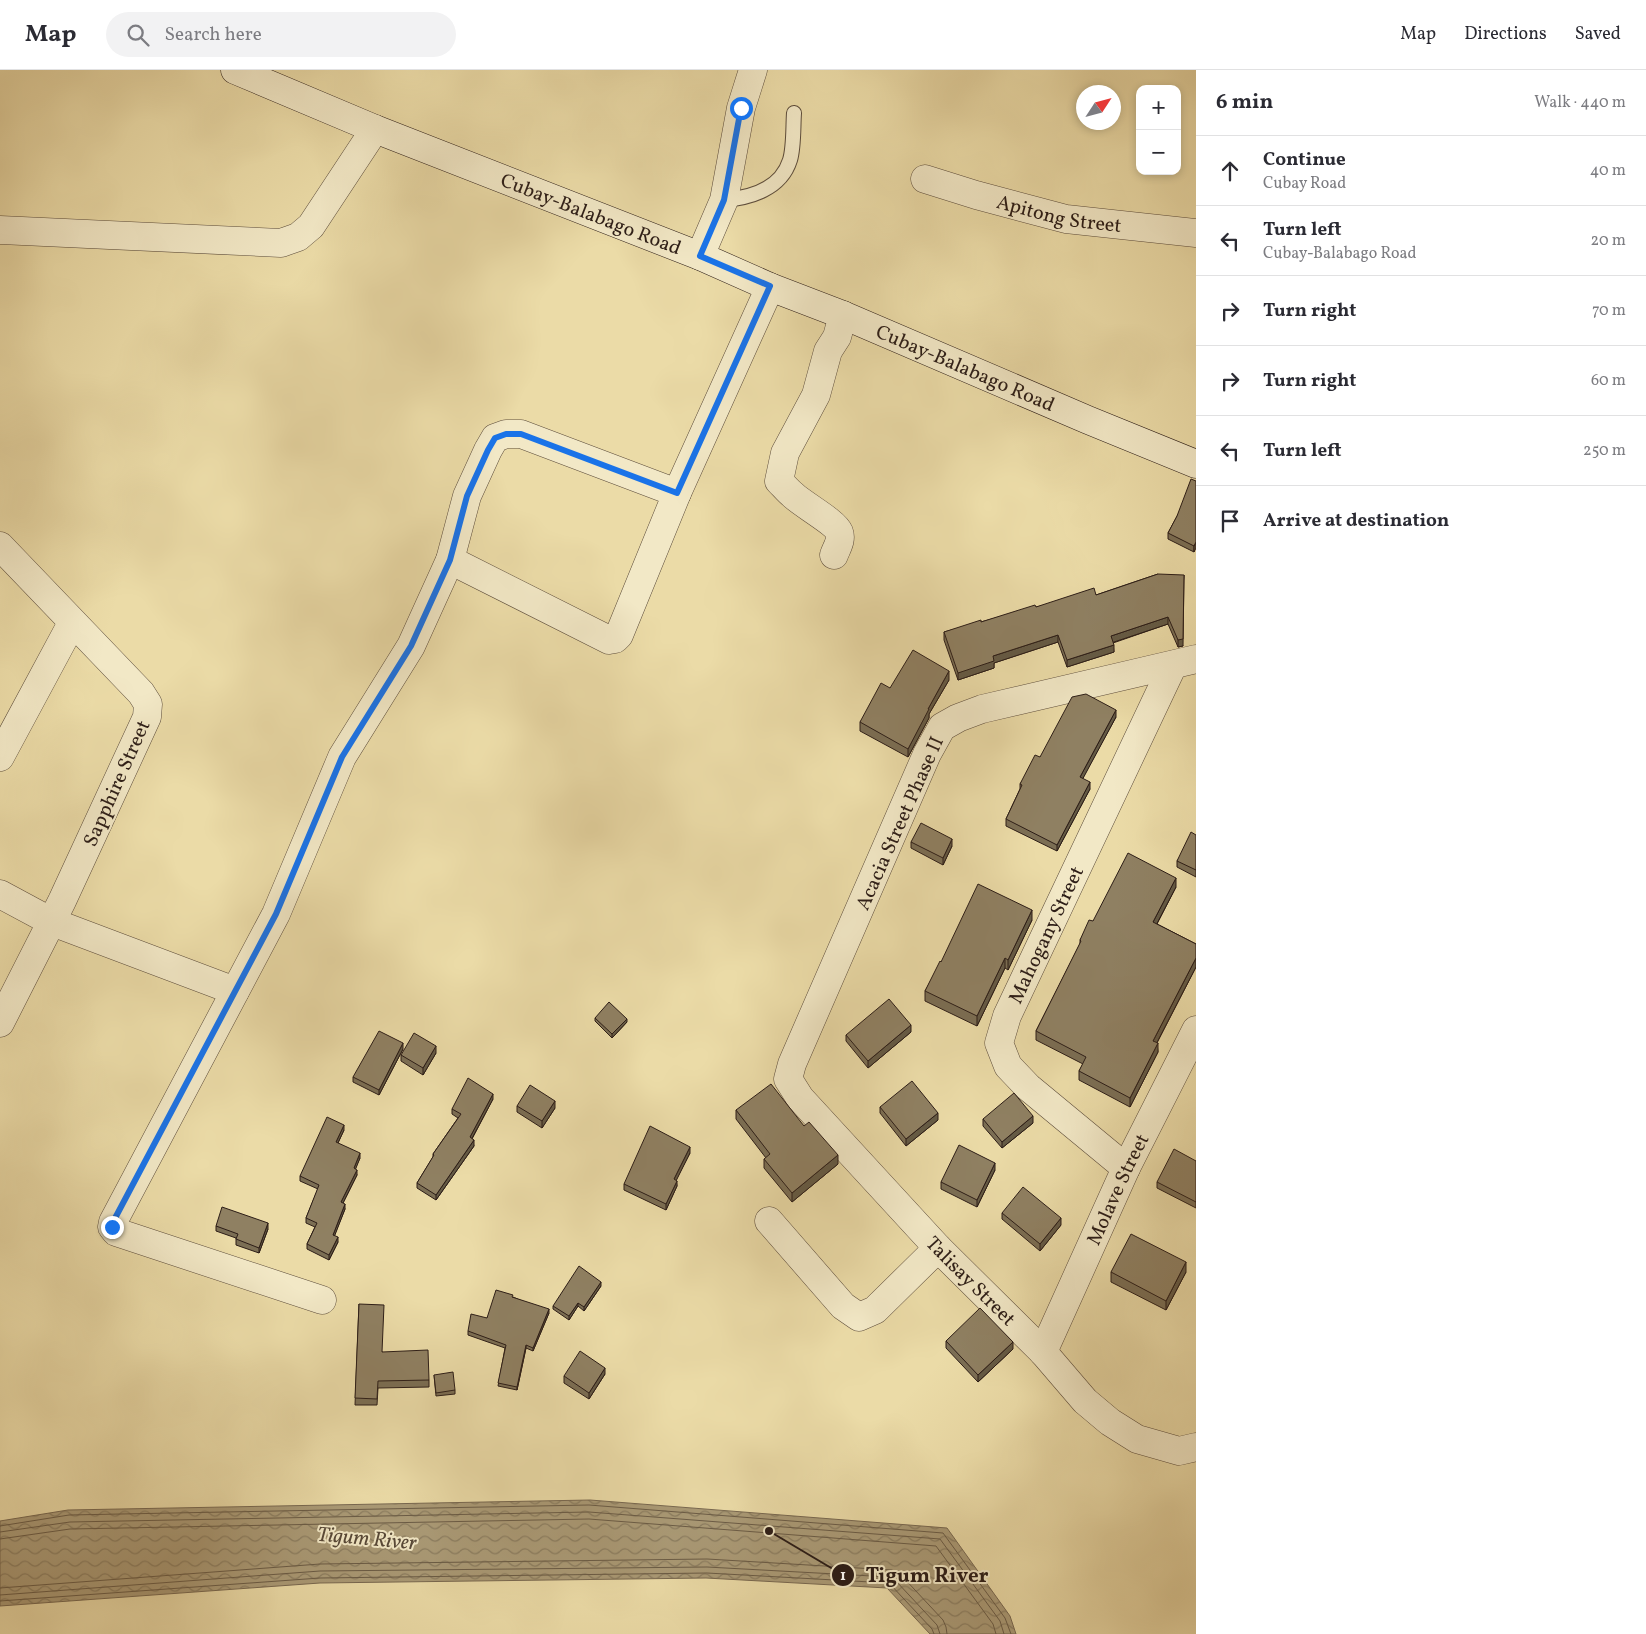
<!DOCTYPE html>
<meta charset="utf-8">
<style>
body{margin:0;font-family:Vollkorn,serif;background:#f2f2f3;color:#2b2b33}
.controls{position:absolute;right:15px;top:15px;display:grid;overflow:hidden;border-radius:10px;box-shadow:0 2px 8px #0003}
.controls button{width:45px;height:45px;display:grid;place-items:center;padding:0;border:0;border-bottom:1px solid #e1e1e2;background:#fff;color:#2b2b33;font:25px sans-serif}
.compass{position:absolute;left:1076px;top:15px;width:45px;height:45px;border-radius:50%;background:#fff;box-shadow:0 2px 8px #0003;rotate:54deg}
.stop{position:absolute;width:15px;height:15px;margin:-11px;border:4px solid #1a73e8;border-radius:50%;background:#fff}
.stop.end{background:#1a73e8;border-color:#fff;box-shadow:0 1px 5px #0008}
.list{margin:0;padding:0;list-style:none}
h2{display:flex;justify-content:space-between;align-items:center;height:65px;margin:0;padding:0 20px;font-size:21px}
h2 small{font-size:16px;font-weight:400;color:#7c7c81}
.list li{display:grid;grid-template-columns:32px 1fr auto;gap:15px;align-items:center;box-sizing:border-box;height:70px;padding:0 20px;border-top:1px solid #e1e1e2}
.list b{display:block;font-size:19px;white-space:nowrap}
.list p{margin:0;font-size:16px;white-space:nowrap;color:#7c7c81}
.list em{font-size:16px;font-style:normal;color:#7c7c81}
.icon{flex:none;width:28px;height:28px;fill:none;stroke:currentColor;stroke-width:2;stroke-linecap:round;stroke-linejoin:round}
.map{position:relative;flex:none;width:1196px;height:1564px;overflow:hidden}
header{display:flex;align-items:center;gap:30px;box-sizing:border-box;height:70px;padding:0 25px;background:#fff;border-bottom:1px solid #e1e1e2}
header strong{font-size:24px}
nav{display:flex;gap:28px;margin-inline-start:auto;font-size:18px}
.search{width:350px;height:45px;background:#f2f2f3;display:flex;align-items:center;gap:12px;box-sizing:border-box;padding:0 18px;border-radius:28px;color:#7c7c81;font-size:19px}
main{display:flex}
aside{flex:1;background:#fff}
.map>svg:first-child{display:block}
.water{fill:url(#water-waves);stroke:#786850}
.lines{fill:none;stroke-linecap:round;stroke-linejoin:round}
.shore{stroke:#6b5c46;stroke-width:1}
.service-casing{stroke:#5c4c3b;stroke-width:16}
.minor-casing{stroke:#5c4c3b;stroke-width:29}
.tertiary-casing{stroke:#5c4c3b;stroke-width:29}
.secondary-casing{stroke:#2c1d17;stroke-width:29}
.service{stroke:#f2e8c6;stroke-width:14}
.minor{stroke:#f2e8c6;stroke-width:28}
.tertiary{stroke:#f2e8c6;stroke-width:28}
.secondary{stroke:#f2e8c6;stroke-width:28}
.wall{fill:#7b6e54;stroke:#2c1d17}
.shaded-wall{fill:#645a45;stroke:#2c1d17}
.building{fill:#8f8062;stroke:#2c1d17}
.route{stroke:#1a73e8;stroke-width:6}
.labels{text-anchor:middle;stroke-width:4;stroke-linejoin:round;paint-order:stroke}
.street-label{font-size:20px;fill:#2c1d17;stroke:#f2e8c6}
.water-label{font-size:21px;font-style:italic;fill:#584938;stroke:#f2e8c6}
.leader{fill:none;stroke:#2c1d17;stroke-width:2}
.callout-dot{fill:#2c1d17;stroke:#f2e8c6;stroke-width:2}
.mark-label{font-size:15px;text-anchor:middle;font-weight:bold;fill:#fff}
.callout-label{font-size:21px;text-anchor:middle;font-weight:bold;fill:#2c1d17;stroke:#f2e8c6;stroke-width:4;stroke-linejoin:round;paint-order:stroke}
</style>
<header>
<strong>Map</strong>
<div class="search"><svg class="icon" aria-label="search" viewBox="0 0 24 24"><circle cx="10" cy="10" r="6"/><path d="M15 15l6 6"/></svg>Search here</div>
<nav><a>Map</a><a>Directions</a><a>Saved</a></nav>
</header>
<main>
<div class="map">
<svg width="1196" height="1564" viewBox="0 0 1196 1564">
<defs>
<pattern id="water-waves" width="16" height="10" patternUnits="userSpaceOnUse" patternTransform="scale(1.25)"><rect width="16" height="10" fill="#aa9a76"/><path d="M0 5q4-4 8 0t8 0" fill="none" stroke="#8b7d60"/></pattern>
</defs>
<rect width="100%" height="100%" fill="#ebdba7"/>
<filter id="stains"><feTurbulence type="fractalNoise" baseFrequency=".004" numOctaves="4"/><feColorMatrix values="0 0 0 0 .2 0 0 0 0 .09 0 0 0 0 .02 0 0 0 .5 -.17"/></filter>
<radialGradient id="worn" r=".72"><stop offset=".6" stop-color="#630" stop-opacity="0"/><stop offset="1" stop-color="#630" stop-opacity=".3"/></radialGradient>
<path class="water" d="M590 1430 947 1458 1010 1546 1016 1564H930L887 1518 706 1508 320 1513 0 1536V1451L68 1440Z"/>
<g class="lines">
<g class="shore">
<path d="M0 1456 69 1445 589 1435 943 1463 1005 1548 1011 1564"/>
<path d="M0 1462 70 1452 589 1442 940 1469 1000 1551 1004 1564"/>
<path d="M0 1469 70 1459 589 1449 936 1476 993 1554 996 1564"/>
<path d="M0 1518 320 1494 707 1489 892 1500 901 1505 943 1550 946 1557 947 1564"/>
<path d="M0 1525 320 1501 707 1497 890 1507 895 1510 937 1555 940 1564"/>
<path d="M0 1531 320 1508 707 1503 889 1513 932 1559 934 1564"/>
</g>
<defs>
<path id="service" d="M724 130C750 128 781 119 790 90 794 77 793 57 794 43"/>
<g id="minor">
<path id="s1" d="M925 109 976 125 1066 149 1196 163"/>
<path d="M0 160 281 173 298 167 311 156 375 59"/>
<path d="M0 476 141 623 148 634 147 647 62 831 0 953"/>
<path d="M834 485C837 477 842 470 839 462 835 452 802 434 793 425 788 421 784 416 779 411L785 383 816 325 828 281 837 267 843 245"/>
<path d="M450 490 609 570 615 569 619 565 677 423 770 217"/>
<path id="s2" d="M1196 589 982 639 958 648 942 657 927 684 792 994 788 1009 800 1028 938 1178 1043 1282 1085 1331 1110 1352 1137 1369 1179 1381 1196 1377"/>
<path d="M0 687 72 553"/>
<path d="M0 824 52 852 235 921"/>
<path id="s3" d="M1126 1098 1028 1017 1008 996 999 973 1007 946 1173 595"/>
<path d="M769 1151 843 1236 859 1247 875 1240 938 1178"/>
<path d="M322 1230 116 1162 112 1157 113 1152 276 844 342 687 411 576 450 490 467 426 488 380 495 368 506 364H521L677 423"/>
<path id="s4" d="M1043 1282 1126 1098 1196 960"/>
</g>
<path id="tertiary" d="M700 186 724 130 741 38 753 0"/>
<g id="secondary">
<path id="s5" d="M235 0 375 59 700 186 770 217 843 245 1088 350 1196 394"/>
</g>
</defs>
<use href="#service" class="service-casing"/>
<use href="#minor" class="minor-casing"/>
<use href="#tertiary" class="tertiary-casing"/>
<use href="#secondary" class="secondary-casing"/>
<use href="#service" class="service"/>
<use href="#minor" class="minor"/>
<use href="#tertiary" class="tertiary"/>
<use href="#secondary" class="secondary"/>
</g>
<g class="wall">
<path d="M1196 411 1194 482 1168 469V463Z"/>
<path d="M1158 504 1183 576 1178 577 1168 554 1113 573 1114 582 1067 597 1058 572 994 593V598L958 610 944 570V562L1036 537 1096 525Z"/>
<path d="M949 610 929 644V648L908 687 860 661V652L890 618Z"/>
<path d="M1116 647 1082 709 1090 719 1057 781 1006 756V749L1020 719V714L1040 687Z"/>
<path d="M1196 765V807L1177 797V791Z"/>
<path d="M911 772 952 776 943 795 911 778Z"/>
<path d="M1176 817 1157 854 1196 874V897L1157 973 1158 982 1130 1037 1079 1010V1001L1083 994 1036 970V961L1080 874V870L1093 851Z"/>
<path d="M1032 850 1008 900 1005 898 977 956 925 931V921L941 892Z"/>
<path d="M595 948 627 952 612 968 595 951Z"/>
<path d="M911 962 868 998 846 971V965Z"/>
<path d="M403 979 379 1025 353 1012V1007Z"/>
<path d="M436 983 423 1005 401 991V985Z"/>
<path d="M493 1029 472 1069 474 1076 436 1130 417 1118V1113L433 1087V1084L458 1048 452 1044V1039Z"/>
<path d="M517 1036 555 1038 542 1058 517 1042Z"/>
<path d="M880 1037 938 1050 906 1076 880 1043Z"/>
<path d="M736 1040 804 1056 838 1094 792 1132 764 1098V1089L766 1088 736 1049Z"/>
<path d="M983 1049 1033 1053 1002 1078 983 1056Z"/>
<path d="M344 1060 338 1073 360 1088 355 1099 357 1105 343 1133 345 1139 334 1166 338 1172 329 1190 307 1179V1174L315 1157 306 1153V1148L318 1119 300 1111V1106Z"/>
<path d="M690 1083 676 1110 677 1116 666 1140 624 1120V1114Z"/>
<path d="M1196 1091V1138L1157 1118V1112Z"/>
<path d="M995 1100 977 1137 941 1119V1112Z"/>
<path d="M1002 1143 1061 1155 1040 1181 1002 1149Z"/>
<path d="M216 1156 268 1159 259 1183 236 1175V1168L216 1161Z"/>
<path d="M1111 1202H1186L1166 1240 1111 1212Z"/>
<path d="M601 1216 584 1241 578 1236 569 1250 553 1239V1236Z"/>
<path d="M513 1227 549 1243 533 1281 526 1278 517 1320 498 1316 505 1278 468 1265V1261L487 1248Z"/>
<path d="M359 1234 382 1282 429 1310V1317L378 1318 377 1335H355Z"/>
<path d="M946 1271 1013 1279 978 1312 946 1278Z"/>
<path d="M605 1304 589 1329 564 1313V1306Z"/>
<path d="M434 1305 455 1320V1324L436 1326Z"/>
</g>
<g class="shaded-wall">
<path d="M1196 472V478L1194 482V476Z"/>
<path d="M1184 505 1183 576 1178 577V570Z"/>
<path d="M1168 547V554L1111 573V566Z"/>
<path d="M1058 565V572L994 593V598L958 610V603L993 586Z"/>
<path d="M1114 575V582L1067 597V590Z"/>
<path d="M949 601V610L929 644V648L908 687V679L928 639Z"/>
<path d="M1116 640V647L1080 714V707Z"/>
<path d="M1090 712V719L1057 781V775Z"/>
<path d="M952 769V776L943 795V788Z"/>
<path d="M1176 808V817L1153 861V852Z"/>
<path d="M1032 840V850L1008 900V890Z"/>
<path d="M1005 888V898L977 956V946Z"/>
<path d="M1196 888V897L1153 980V971Z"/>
<path d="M627 949V952L612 968V964Z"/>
<path d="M911 955V962L868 998V991Z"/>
<path d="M403 973V979L379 1025V1020Z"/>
<path d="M1158 973V982L1130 1037V1028Z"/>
<path d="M436 976V983L423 1005V998Z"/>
<path d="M493 1024V1029L470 1072V1067Z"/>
<path d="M555 1031V1038L542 1058V1051Z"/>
<path d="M938 1043V1050L906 1076V1069Z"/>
<path d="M1033 1046V1053L1002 1078V1072Z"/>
<path d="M344 1055V1060L336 1077V1072Z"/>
<path d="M474 1070V1076L436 1130V1125Z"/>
<path d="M690 1077V1083L674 1115V1109Z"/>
<path d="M360 1083V1088L354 1103V1098Z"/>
<path d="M838 1085V1094L792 1132V1123Z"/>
<path d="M995 1093V1100L977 1137V1130Z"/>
<path d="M357 1100V1105L341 1137V1132Z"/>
<path d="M677 1111V1116L666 1140V1134Z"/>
<path d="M345 1134V1139L333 1170V1165Z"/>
<path d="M1061 1148V1155L1040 1181V1174Z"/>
<path d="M268 1153V1159L259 1183V1178Z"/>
<path d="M338 1167V1172L329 1190V1185Z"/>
<path d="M1186 1192V1202L1166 1240V1231Z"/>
<path d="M601 1212V1216L584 1241V1237Z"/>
<path d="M578 1233V1236L569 1250V1246Z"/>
<path d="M549 1239V1243L533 1281V1278Z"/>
<path d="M1013 1272V1279L978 1312V1305Z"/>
<path d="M526 1275V1278L517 1320V1317Z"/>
<path d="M605 1298V1304L589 1329V1323Z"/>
</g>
<g class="building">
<path d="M1191 409 1196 411V472L1194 476 1168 463 1177 446Z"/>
<path d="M1158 504 1184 505 1183 569 1178 570 1168 547 1111 566 1114 575 1067 590 1058 565 993 586 994 591 958 603 944 562 981 550V552L1035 535 1036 537 1094 518 1096 525Z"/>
<path d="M913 580 949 601 928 639H929L908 679 860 652 881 613 890 618Z"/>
<path d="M1086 624 1116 640 1080 707 1090 712 1057 775 1006 749 1022 715 1020 714 1035 685 1040 687 1072 627Z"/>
<path d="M921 753 952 769 943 788 911 772Z"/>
<path d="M1191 762 1196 765V800L1177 791Z"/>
<path d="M1128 783 1176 808 1153 852 1196 874V888L1153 971 1158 973 1130 1028 1079 1001 1086 987 1036 961 1081 871 1080 870 1089 850 1093 851Z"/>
<path d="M978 814 1032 840 1008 890 1005 888 977 946 925 921 940 891 941 892Z"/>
<path d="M889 929 911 955 868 991 846 965Z"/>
<path d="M609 932 627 949 612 964 595 948Z"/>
<path d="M379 961 403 973 379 1020 353 1007Z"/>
<path d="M414 963 436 976 423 998 401 985Z"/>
<path d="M468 1008 493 1024 470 1067 474 1070 436 1125 417 1113 434 1085 433 1084 461 1044 452 1039Z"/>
<path d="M912 1011 938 1043 906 1069 880 1037Z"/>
<path d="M771 1014 804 1056 809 1052 838 1085 792 1123 764 1089 770 1084 736 1040Z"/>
<path d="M530 1015 555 1031 542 1051 517 1036Z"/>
<path d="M1014 1023 1033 1046 1002 1072 983 1049Z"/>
<path d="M327 1047 344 1055 336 1072 360 1083 354 1098 357 1100 341 1132 345 1134 333 1165 338 1167 329 1185 307 1174 317 1153 306 1148 319 1115 300 1106Z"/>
<path d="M650 1056 690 1077 674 1109 677 1111 666 1134 624 1114Z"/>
<path d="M959 1075 995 1093 977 1130 941 1112Z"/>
<path d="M1174 1079 1196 1091V1132L1157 1112Z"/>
<path d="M1023 1117 1061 1148 1040 1174 1002 1143Z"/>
<path d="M222 1137 268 1153 259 1178 236 1169 238 1164 216 1156Z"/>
<path d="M1131 1164 1186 1192 1166 1231 1111 1202Z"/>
<path d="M579 1196 601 1212 584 1237 578 1233 569 1246 553 1236Z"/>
<path d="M496 1220 513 1225 512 1227 549 1239 533 1278 526 1275 517 1317 498 1313 506 1275 468 1261 471 1244 487 1248Z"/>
<path d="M359 1234 384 1235 382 1282 428 1280 429 1310 378 1311 377 1329 355 1328Z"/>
<path d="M980 1238 1013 1272 978 1305 946 1271Z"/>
<path d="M580 1281 605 1298 589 1323 564 1306Z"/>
<path d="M453 1302 455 1320 436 1323 434 1305Z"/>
</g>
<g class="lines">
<path class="route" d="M112 1157 113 1152 276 844 342 687 411 576 450 490 467 426 488 380 495 368 506 364H521L677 423 770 216 700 186 724 130 741 38"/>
</g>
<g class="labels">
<g class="street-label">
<text dy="7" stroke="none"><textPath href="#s1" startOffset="139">Apitong Street</textPath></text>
<text dy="7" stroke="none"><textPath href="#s5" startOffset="384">Cubay-Balabago Road</textPath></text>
<text dy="7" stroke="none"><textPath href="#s5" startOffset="789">Cubay-Balabago Road</textPath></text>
<text transform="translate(116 713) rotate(-66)" y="7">Sapphire Street</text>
<text transform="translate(899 753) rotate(-66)" y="7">Acacia Street Phase II</text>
<text dy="7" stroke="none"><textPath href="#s3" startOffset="299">Mahogany Street</textPath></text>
<text dy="7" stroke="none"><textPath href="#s4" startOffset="179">Molave Street</textPath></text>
<text dy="7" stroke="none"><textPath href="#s2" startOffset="921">Talisay Street</textPath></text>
</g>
<g class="water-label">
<text transform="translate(367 1468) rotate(5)" y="7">Tigum River</text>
</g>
</g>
<path class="leader" d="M769 1461L843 1505"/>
<g class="callout-dot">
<circle cx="769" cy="1461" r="5"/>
<circle cx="843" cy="1505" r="12"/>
</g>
<g class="mark-label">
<text x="843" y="1510">1</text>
</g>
<g class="callout-label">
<text x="927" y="1512">Tigum River</text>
</g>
<rect width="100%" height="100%" filter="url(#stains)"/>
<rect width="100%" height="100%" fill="url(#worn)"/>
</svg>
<div class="controls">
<button>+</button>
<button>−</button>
</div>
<svg class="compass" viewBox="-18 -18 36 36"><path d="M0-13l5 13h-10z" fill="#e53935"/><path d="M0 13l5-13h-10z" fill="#7c7c81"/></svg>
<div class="stop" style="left:741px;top:38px"></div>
<div class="stop end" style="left:112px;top:1157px"></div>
</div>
<aside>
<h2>6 min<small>Walk · 440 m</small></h2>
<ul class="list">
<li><svg class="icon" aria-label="ahead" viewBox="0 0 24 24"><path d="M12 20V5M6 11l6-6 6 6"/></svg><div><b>Continue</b><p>Cubay Road</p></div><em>40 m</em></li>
<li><svg class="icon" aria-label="left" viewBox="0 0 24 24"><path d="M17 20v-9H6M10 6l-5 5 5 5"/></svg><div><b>Turn left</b><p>Cubay-Balabago Road</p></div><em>20 m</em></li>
<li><svg class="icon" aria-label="right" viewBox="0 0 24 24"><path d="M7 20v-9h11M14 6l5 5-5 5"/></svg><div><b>Turn right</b></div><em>70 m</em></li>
<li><svg class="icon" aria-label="right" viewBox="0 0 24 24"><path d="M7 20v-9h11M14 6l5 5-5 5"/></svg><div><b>Turn right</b></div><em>60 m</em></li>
<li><svg class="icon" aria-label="left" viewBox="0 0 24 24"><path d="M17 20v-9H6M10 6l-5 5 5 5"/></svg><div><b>Turn left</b></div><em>250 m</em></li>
<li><svg class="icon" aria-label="arrive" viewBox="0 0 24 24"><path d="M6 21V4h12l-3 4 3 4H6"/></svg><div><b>Arrive at destination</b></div></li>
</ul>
</aside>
</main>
